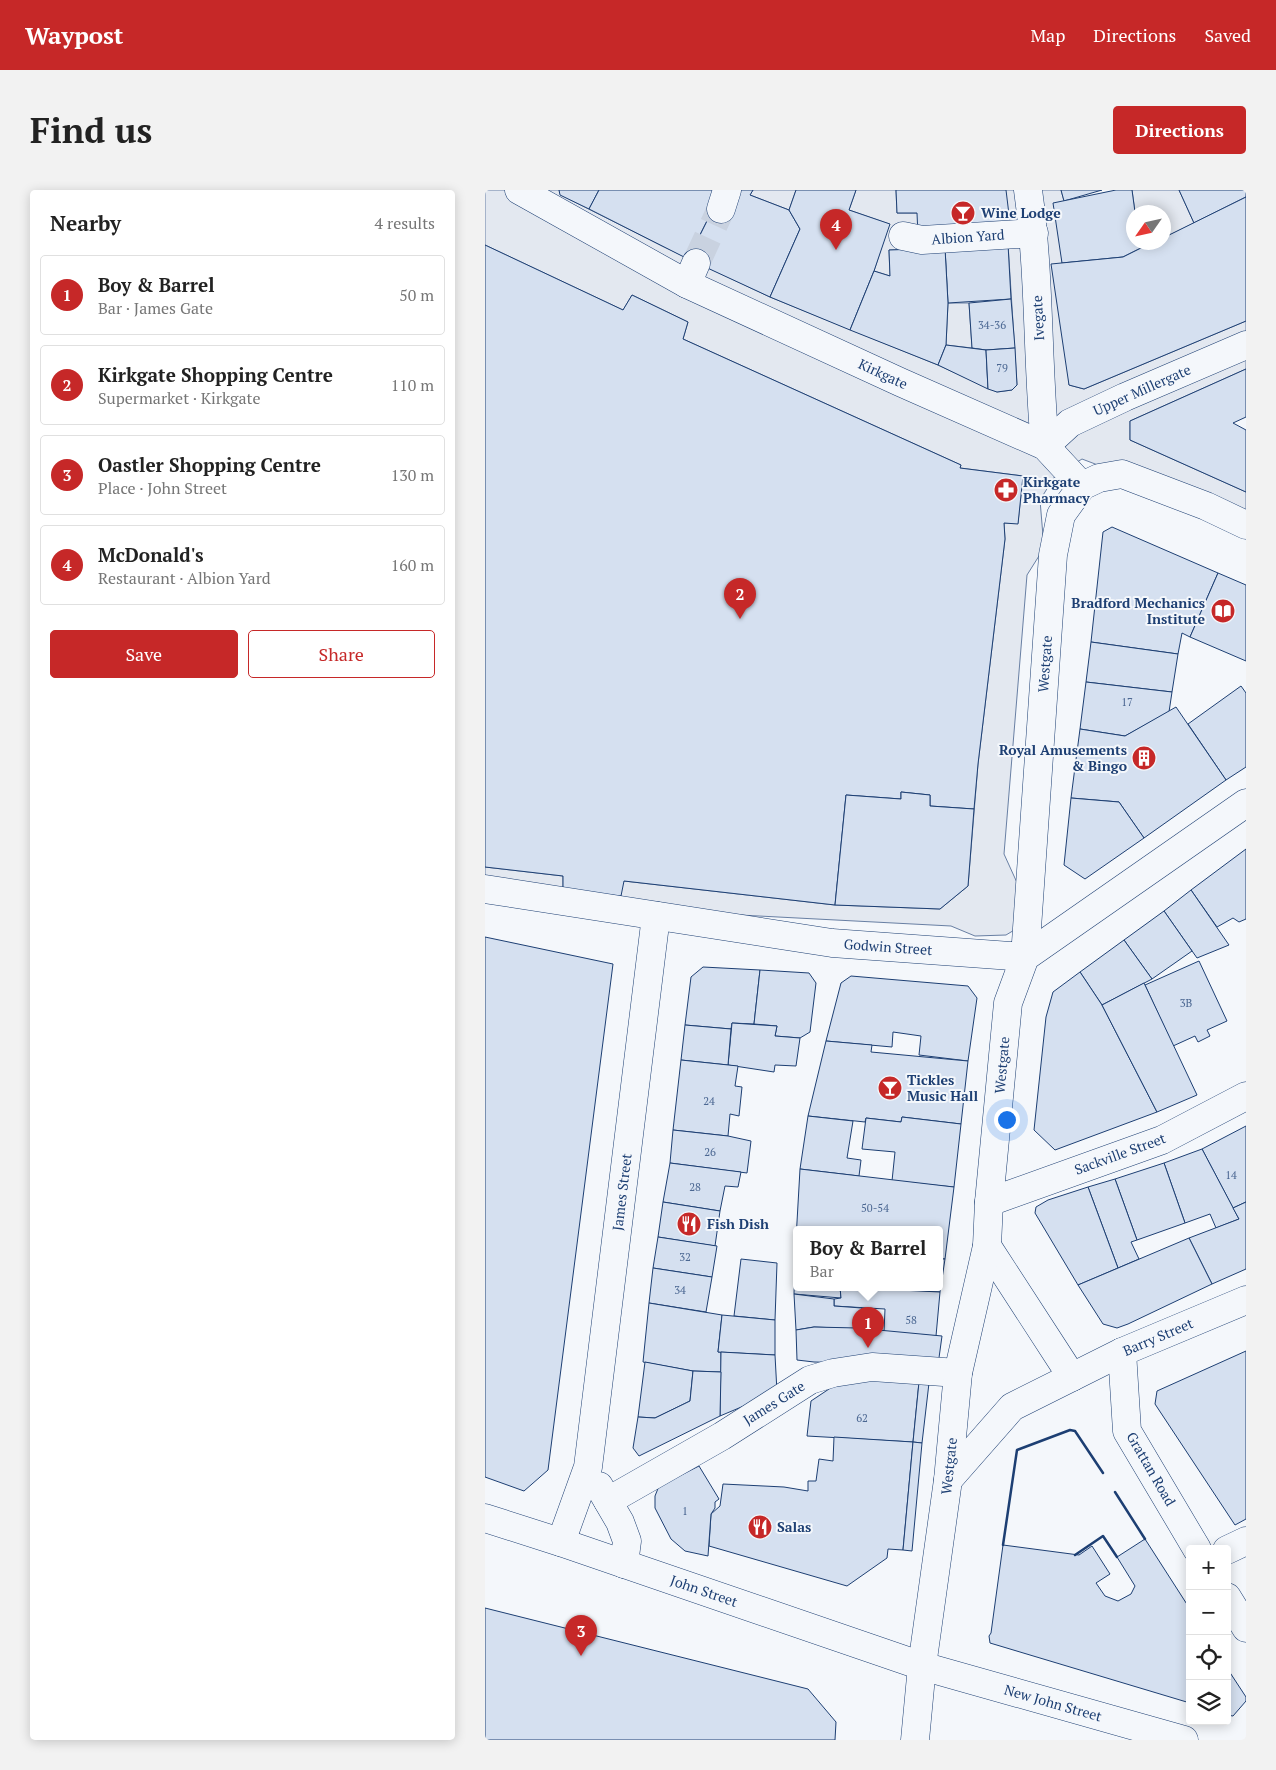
<!DOCTYPE html>
<meta charset="utf-8">
<style>
body{margin:0;font-family:"PT Serif",serif;background:#f2f2f2;color:#222}
.controls{position:absolute;right:15px;bottom:15px;display:grid;overflow:hidden;border-radius:5px;box-shadow:0 2px 12px #0003}
.controls button{width:45px;height:45px;display:grid;place-items:center;padding:0;border:0;border-bottom:1px solid #e0e0e0;background:#fff;color:#222;font:25px sans-serif}
.compass{position:absolute;left:641px;top:15px;width:45px;height:45px;border-radius:50%;background:#fff;box-shadow:0 2px 12px #0003;rotate:236deg}
.you{position:absolute;left:521px;top:929px;width:18px;height:18px;margin:-12px;border:4px solid #fff;border-radius:50%;background:#1a73e8;box-shadow:0 0 0 8px #1a73e833}
.badge{display:grid;place-items:center;width:32px;height:32px;border-radius:50%;background:#c62828;color:#fff;font-size:16px;font-weight:700}
.pin{position:absolute;translate:-50% -41px;filter:drop-shadow(0 1px 2px #0008)}
.pin::after{content:'';position:absolute;top:26px;width:18px;height:15px;background:inherit;clip-path:polygon(0 0,100% 0,50% 100%)}
.popup{position:absolute;left:308px;top:1036px;width:150px;height:65px;box-sizing:border-box;display:grid;place-content:center;border-radius:5px;background:#fff;filter:drop-shadow(0 1px 4px #0005);font-size:16px;white-space:nowrap;color:#767676}
.popup b{font-size:19px;color:#222}
.popup::after{content:'';position:absolute;left:50%;top:100%;margin-left:-10px;border:10px solid transparent;border-top-color:#fff}
.list{margin:0;padding:0;list-style:none}
h2{display:flex;justify-content:space-between;align-items:center;height:65px;margin:0;padding:0 20px;font-size:21px}
h2 small{font-size:16px;font-weight:400;color:#767676}
.list li{display:grid;grid-template-columns:32px 1fr auto;gap:15px;align-items:center;box-sizing:border-box;height:80px;margin:0 10px 10px;padding:0 10px;border:1px solid #e0e0e0;border-radius:5px}
.list b{display:block;font-size:19px;white-space:nowrap}
.list p{margin:0;font-size:16px;white-space:nowrap;color:#767676}
.list em{font-size:16px;font-style:normal;color:#767676}
.actions{display:flex;gap:10px;padding:15px 20px}
.actions a{flex:1;padding:11px 0;border:1px solid #c62828;border-radius:5px;text-align:center;font-size:18px;color:#c62828}
.actions .main{background:#c62828;color:#fff}
.icon{flex:none;width:28px;height:28px;fill:none;stroke:currentColor;stroke-width:2;stroke-linecap:round;stroke-linejoin:round}
.map{position:relative;flex:none;width:761px;height:1550px;overflow:hidden;border-radius:5px}
header{display:flex;align-items:center;gap:30px;box-sizing:border-box;height:70px;padding:0 25px;background:#c62828;color:#fff}
header strong{font-size:24px}
nav{display:flex;gap:28px;margin-inline-start:auto;font-size:18px}
.intro{display:flex;align-items:center;justify-content:space-between;box-sizing:border-box;height:120px;padding:0 30px}
h1{margin:0;font-size:35px}
.button{padding:12px 22px;border-radius:5px;background:#c62828;color:#fff;font-size:18px;font-weight:700}
main{display:flex;gap:30px;padding:0 30px}
aside{flex:1;background:#fff;border-radius:5px;box-shadow:0 2px 12px #0003}
.map>svg:first-child{display:block}
.parking{fill:#e3e8f0;stroke:#687fa3}
.building{fill:#d5e0f0;stroke:#1d3f73}
.lines{fill:none;stroke-linecap:round;stroke-linejoin:round}
.minor-tunnel{stroke:#c9d2e0;stroke-width:28;stroke-dasharray:28 14;stroke-linecap:butt}
.minor-casing{stroke:#1d3f73;stroke-width:29}
.major-casing{stroke:#1d3f73;stroke-width:29}
.minor{stroke:#f4f7fb;stroke-width:28}
.major{stroke:#f4f7fb;stroke-width:28}
.wall{stroke:#1d3f73;stroke-width:2.5}
.labels{text-anchor:middle;stroke-width:4;stroke-linejoin:round;paint-order:stroke}
.number-label{font-size:11px;fill:#4b6792}
.poi-label{font-size:14px;font-weight:bold;fill:#1d3f73;stroke:#f4f7fb;text-anchor:start}
.street-label{font-size:14px;fill:#1d3f73;stroke:#f4f7fb}
</style>
<header>
<strong>Waypost</strong>
<nav><a>Map</a><a>Directions</a><a>Saved</a></nav>
</header>
<div class="intro"><h1>Find us</h1><a class="button">Directions</a></div>
<main>
<aside>
<h2>Nearby<small>4 results</small></h2>
<ul class="list">
<li><span class="badge">1</span><div><b>Boy &amp; Barrel</b><p>Bar · James Gate</p></div><em>50 m</em></li>
<li><span class="badge">2</span><div><b>Kirkgate Shopping Centre</b><p>Supermarket · Kirkgate</p></div><em>110 m</em></li>
<li><span class="badge">3</span><div><b>Oastler Shopping Centre</b><p>Place · John Street</p></div><em>130 m</em></li>
<li><span class="badge">4</span><div><b>McDonald's</b><p>Restaurant · Albion Yard</p></div><em>160 m</em></li>
</ul>
<div class="actions"><a class="main">Save</a><a>Share</a></div>
</aside>
<div class="map">
<svg width="761" height="1550" viewBox="0 0 761 1550">
<rect width="100%" height="100%" fill="#f4f7fb"/>
<g class="parking">
<path d="M0 0H74L76 5 177 56 285 107 453 175 512 202 527 200 532 195 523 54 404 60 405 86 389 81 404 34 364 20 371 0H411L412 23H432L521 0H576L579 11 577 73 584 195 599 199 761 131V179L645 231V250L761 302V331L597 269 570 286 555 310 559 358 542 385 519 664 534 697 551 727 521 745 490 746 466 736 216 723 0 690V677L78 686V701L139 691 350 715 455 719 483 696 493 574 520 349 519 333H533L538 286 475 278 476 275 198 149 203 132 147 105 138 120 0 55Z"/>
<path d="M268 0H311L304 20 265 5Z"/>
<path d="M647 0H694L709 33 679 48 678 22H650Z"/>
<path d="M463 113H484L487 158 461 155Z"/>
</g>
<g class="building">
<path d="M74 0H114L104 19 75 5Z"/>
<path d="M114 0H229L230 15 203 69 104 19Z"/>
<path d="M251 0H268L265 5 304 20 315 39 285 107 203 69 230 15Z"/>
<path d="M311 0H371L364 20 405 34 389 81 365 140 285 107 315 39 304 20Z"/>
<path d="M411 0H521L526 41 433 46 432 23H412Z"/>
<path d="M576 0H617L579 11Z"/>
<path d="M631 0H647L650 22H648V52H655L656 58 638 67 577 73 568 13Z"/>
<path d="M694 0H761V7L709 33Z"/>
<path d="M761 7V131L599 199 584 195 566 74 638 67 668 52H678V48Z"/>
<path d="M523 54 526 109 463 113 460 58Z"/>
<path d="M0 55 138 120 147 105 203 132 198 149 476 275 475 278 538 286 533 334 519 333 520 349 493 574 489 619 445 616V605L416 602V609L361 605 350 715 139 691 136 706 78 701V686L0 677Z"/>
<path d="M460 58 463 113 461 155 453 175 365 140 389 81 405 86 404 60Z"/>
<path d="M526 109 530 158 501 160 487 158 484 113Z"/>
<path d="M461 155 501 160 503 199 453 175Z"/>
<path d="M530 158 532 195 527 200 512 202 503 199 501 160Z"/>
<path d="M761 179V227L748 233 761 240V302L645 250V231Z"/>
<path d="M627 337 733 383 705 447 697 443 693 464 606 452 618 342Z"/>
<path d="M733 383 761 395V471L705 447Z"/>
<path d="M606 452 693 464 687 502 601 492Z"/>
<path d="M601 492 687 502 684 522 640 546 595 539Z"/>
<path d="M756 496 761 503V577L741 590 703 534Z"/>
<path d="M691 517 741 590 659 648 634 612 586 608 595 539 640 546Z"/>
<path d="M416 602 445 605V616L489 619 483 696 455 719 350 715 361 605 416 609Z"/>
<path d="M586 608 634 612 659 648 600 689 579 675Z"/>
<path d="M761 659V729L754 732 748 728 732 737 706 700Z"/>
<path d="M706 700 744 755 712 768 679 721Z"/>
<path d="M679 721 707 761 667 789 639 750Z"/>
<path d="M0 747 128 774 63 1280 39 1301 0 1287Z"/>
<path d="M639 750 667 789 617 815 595 782Z"/>
<path d="M714 771 742 831 722 840 725 846 713 852 710 846 688 856 660 795Z"/>
<path d="M218 777 275 780 269 834 247 833 246 839 200 835 206 787Z"/>
<path d="M275 780 324 783 331 793 325 842 315 848 290 846 292 836 269 834Z"/>
<path d="M595 782 617 815 672 922 570 960 549 940 561 827 568 802Z"/>
<path d="M366 786 483 796 492 808 483 871 434 865 436 846 408 842 407 857 341 851 356 793Z"/>
<path d="M659 793 712 905 672 922 617 815Z"/>
<path d="M247 833 292 836 290 846 315 848 311 876 290 875 289 882 243 875Z"/>
<path d="M200 835 246 839 243 875 196 870Z"/>
<path d="M341 851 387 855 386 862 483 871 476 934 417 927 416 932 381 928 380 932 323 926Z"/>
<path d="M196 870 253 876 250 896 257 897 254 926 245 924 243 946 188 940Z"/>
<path d="M323 926 368 931 362 968 376 970 374 986 315 979Z"/>
<path d="M417 927 476 934 469 997 407 991 410 962 377 959 381 928 416 932Z"/>
<path d="M761 936V1012L748 1018 717 959Z"/>
<path d="M188 940 243 946 266 951 262 983 185 973Z"/>
<path d="M717 959 754 1029 731 1038 725 1024 700 1033 679 973Z"/>
<path d="M185 973 256 982 253 997 240 996 235 1021 178 1012Z"/>
<path d="M679 973 700 1033 652 1050 630 989Z"/>
<path d="M315 979 469 997 460 1069H454V1039H312V1067H310Z"/>
<path d="M630 989 652 1050 646 1052 654 1069 633 1078 603 997Z"/>
<path d="M603 997 633 1078 593 1095 550 1023 551 1017 563 1010Z"/>
<path d="M178 1012 235 1021 230 1056 173 1047Z"/>
<path d="M761 1012V1079L727 1094 704 1048 754 1029 748 1018Z"/>
<path d="M173 1047 232 1056 227 1087 168 1078Z"/>
<path d="M704 1048 727 1094 643 1134 632 1138 618 1134 593 1095Z"/>
<path d="M310 1067H312V1097H355L356 1108 309 1104Z"/>
<path d="M256 1069 292 1073 290 1130 249 1126Z"/>
<path d="M454 1069H460L455 1102 355 1097H454Z"/>
<path d="M168 1078 227 1087 221 1122 164 1113Z"/>
<path d="M355 1097 455 1102 451 1146 399 1142 400 1119 349 1116V1109L356 1108Z"/>
<path d="M309 1104 349 1109V1116L377 1118 378 1139 329 1137 311 1140Z"/>
<path d="M164 1113 237 1125 233 1162H236V1182L208 1181 158 1172Z"/>
<path d="M237 1125 290 1130V1165L233 1162Z"/>
<path d="M329 1137 372 1138 457 1146 453 1175 329 1172 312 1170 311 1140Z"/>
<path d="M761 1161V1329L750 1335 670 1214 672 1201Z"/>
<path d="M236 1162 290 1165 292 1202 235 1226Z"/>
<path d="M160 1172 208 1181 205 1211 170 1228 153 1227Z"/>
<path d="M208 1181 236 1182 235 1226 154 1266 148 1258 153 1227 170 1228 205 1211Z"/>
<path d="M383 1189 434 1192 428 1252 322 1246 326 1211 350 1195Z"/>
<path d="M434 1192 444 1193 437 1253 428 1252Z"/>
<path d="M349 1247 428 1252 418 1360 403 1359 402 1368 362 1396 224 1356 226 1324 235 1316 238 1294 299 1297 323 1301V1291H331L334 1269 348 1271Z"/>
<path d="M428 1252 437 1253 427 1361 418 1360Z"/>
<path d="M214 1276 234 1309 230 1312V1318L226 1324 223 1366 200 1361 186 1349 170 1318V1306L174 1296Z"/>
<path d="M660 1349 705 1419V1513L505 1453 504 1446 506 1443 518 1355 594 1365 607 1356 625 1384 611 1393 620 1406 633 1411 646 1404 650 1396 632 1367Z"/>
<path d="M0 1418 323 1499 351 1532 350 1550H0Z"/>
<path d="M742 1478 761 1507V1511L748 1526 742 1525Z"/>
</g>
<g class="lines">
<path class="minor-tunnel" d="M211 73 236 19"/>
<defs>
<g id="minor">
<path d="M34 0 202 94 415 192 560 256 597 296"/>
<path d="M543 0C555 85 552 171 560 256"/>
<path d="M236 19 242 0"/>
<path d="M418 46 437 50 549 43"/>
<path d="M202 94 211 73"/>
<path d="M560 256 585 233 640 207 761 155"/>
<path d="M597 296 614 288 637 284 721 316 761 335"/>
<path d="M0 699 347 753 540 767 568 365 576 325 597 296"/>
<path d="M504 1012 677 950 761 906"/>
<path d="M637 1162 642 1241 712 1359"/>
<path d="M114 1296 135 1332 142 1351 139 1374"/>
<path d="M123 1311 237 1246 325 1190 348 1183 387 1177 473 1183"/>
<path d="M0 1328 81 1354 437 1476 699 1550"/>
<path d="M76 1352 103 1277 171 726"/>
<path d="M742 1360 761 1351"/>
<path d="M742 1407 761 1438"/>
</g>
<g id="major">
<path d="M502 1056 587 1187"/>
<path d="M463 1290 527 1217 637 1162 761 1110"/>
<path d="M430 1550 437 1476 463 1290 473 1183 502 1056 504 1012 523 813 540 767 761 613"/>
</g>
</defs>
<use href="#minor" class="minor-casing"/>
<use href="#major" class="major-casing"/>
<use href="#minor" class="minor"/>
<use href="#major" class="major"/>
<g class="wall">
<path d="M630 1302 660 1349"/>
<path d="M518 1355 532 1260 585 1240 590 1241 618 1283"/>
<path d="M590 1365 618 1346 632 1367"/>
</g>
</g>
<defs>
<symbol id="bar-disc" viewBox="-11 -11 22 22"><circle r="9.5" fill="#c62828" stroke="#f4f7fb"/><path d="M-6-5H6L.8 .8V4.5H3.5V6h-7V4.5H-.8V.8Z" fill="#fff"/></symbol>
<symbol id="pharmacy-disc" viewBox="-11 -11 22 22"><circle r="9.5" fill="#c62828" stroke="#f4f7fb"/><path d="M-2-6h4v4h4v4h-4v4h-4v-4h-4v-4h4Z" fill="#fff"/></symbol>
<symbol id="library-disc" viewBox="-11 -11 22 22"><circle r="9.5" fill="#c62828" stroke="#f4f7fb"/><path d="M-6-4Q-3-5.5-.7-3.5V5Q-3 3-6 4ZM6-4Q3-5.5 .7-3.5V5Q3 3 6 4Z" fill="#fff"/></symbol>
<symbol id="building-disc" viewBox="-11 -11 22 22"><circle r="9.5" fill="#c62828" stroke="#f4f7fb"/><path d="M-4-6H4V6H1V3H-1V6H-4ZM-2.5-4.3h1.7v1.8h-1.7ZM.8-4.3h1.7v1.8H.8ZM-2.5-1h1.7V.8h-1.7ZM.8-1h1.7V.8H.8Z" fill="#fff"/></symbol>
<symbol id="restaurant-disc" viewBox="-11 -11 22 22"><circle r="9.5" fill="#c62828" stroke="#f4f7fb"/><path d="M-5-6h1v4h1v-4h1v4h1v-4h1v5L-1.5 .5V6h-2V.5L-5-1ZM5-6V6H3V1.5H1.5Q1.5-4 5-6Z" fill="#fff"/></symbol>
</defs>
<g fill-rule="evenodd">
<use href="#bar-disc" x="464" y="9" width="28" height="28"/>
<use href="#pharmacy-disc" x="507" y="286" width="28" height="28"/>
<use href="#library-disc" x="724" y="407" width="28" height="28"/>
<use href="#building-disc" x="645" y="554" width="28" height="28"/>
<use href="#bar-disc" x="391" y="884" width="28" height="28"/>
<use href="#restaurant-disc" x="190" y="1020" width="28" height="28"/>
<use href="#restaurant-disc" x="261" y="1323" width="28" height="28"/>
</g>
<g class="labels">
<g class="number-label">
<text x="507" y="139">34-36</text>
<text x="517" y="182">79</text>
<text x="642" y="516">17</text>
<text x="701" y="817">3B</text>
<text x="224" y="915">24</text>
<text x="225" y="966">26</text>
<text x="746" y="989">14</text>
<text x="210" y="1001">28</text>
<text x="390" y="1022">50-54</text>
<text x="200" y="1071">32</text>
<text x="195" y="1104">34</text>
<text x="426" y="1134">58</text>
<text x="377" y="1232">62</text>
<text x="200" y="1325">1</text>
</g>
<g class="poi-label">
<text x="496" y="28">Wine Lodge</text>
<text x="538" y="297">Kirkgate<tspan x="538" dy="16">Pharmacy</tspan></text>
<text x="720" y="418" text-anchor="end">Bradford Mechanics<tspan x="720" dy="16">Institute</tspan></text>
<text x="642" y="565" text-anchor="end">Royal Amusements<tspan x="642" dy="16">&amp; Bingo</tspan></text>
<text x="422" y="895">Tickles<tspan x="422" dy="16">Music Hall</tspan></text>
<text x="222" y="1039">Fish Dish</text>
<text x="292" y="1342">Salas</text>
</g>
<g class="street-label">
<text transform="translate(483 47) rotate(-4)" y="5">Albion Yard</text>
<text transform="translate(553 128) rotate(-93)" y="5">Ivegate</text>
<text transform="translate(398 184) rotate(25)" y="5">Kirkgate</text>
<text transform="translate(657 200) rotate(-24)" y="5">Upper Millergate</text>
<text transform="translate(560 474) rotate(-86)" y="5">Westgate</text>
<text transform="translate(403 757) rotate(4)" y="5">Godwin Street</text>
<text transform="translate(517 875) rotate(-85)" y="5">Westgate</text>
<text transform="translate(635 964) rotate(-20)" y="5">Sackville Street</text>
<text transform="translate(137 1002) rotate(-83)" y="5">James Street</text>
<text transform="translate(673 1147) rotate(-23)" y="5">Barry Street</text>
<text transform="translate(289 1213) rotate(-32)" y="5">James Gate</text>
<text transform="translate(464 1276) rotate(-84)" y="5">Westgate</text>
<text transform="translate(666 1279) rotate(60)" y="5">Grattan Road</text>
<text transform="translate(219 1401) rotate(19)" y="5">John Street</text>
<text transform="translate(568 1513) rotate(16)" y="5">New John Street</text>
</g>
</g>
</svg>
<div class="controls">
<button>+</button>
<button>−</button>
<button><svg class="icon" aria-label="locate" viewBox="0 0 24 24"><circle cx="12" cy="12" r="6"/><path d="M12 2v4M12 18v4M2 12h4M18 12h4"/></svg></button>
<button><svg class="icon" aria-label="layers" viewBox="0 0 24 24"><path d="M12 4l9 5-9 5-9-5zM3 14l9 5 9-5"/></svg></button>
</div>
<svg class="compass" viewBox="-18 -18 36 36"><path d="M0-13l5 13h-10z" fill="#e53935"/><path d="M0 13l5-13h-10z" fill="#767676"/></svg>
<div class="you"></div>
<div class="pin badge" style="left:383px;top:1158px">1</div>
<div class="popup"><b>Boy &amp; Barrel</b>Bar</div>
<div class="pin badge" style="left:255px;top:429px">2</div>
<div class="pin badge" style="left:96px;top:1466px">3</div>
<div class="pin badge" style="left:351px;top:60px">4</div>
</div>
</main>
